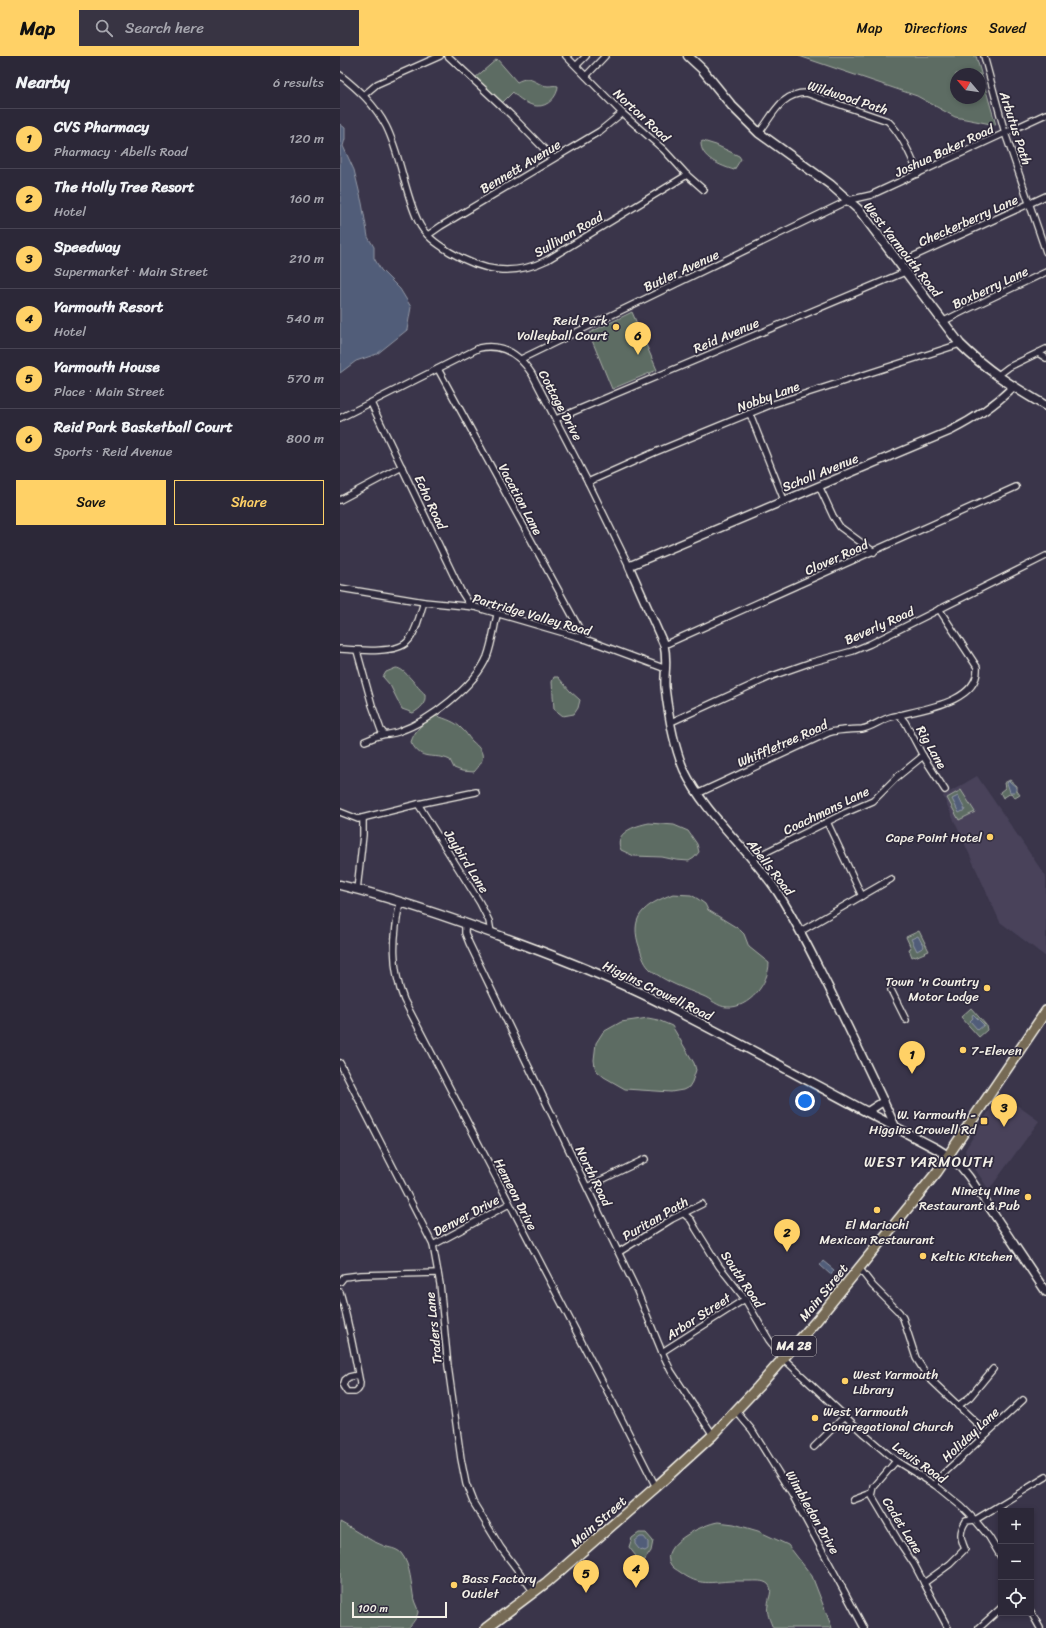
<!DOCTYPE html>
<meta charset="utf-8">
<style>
body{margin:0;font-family:Sriracha,sans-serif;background:#383443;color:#f1f3f6}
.controls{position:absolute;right:12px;bottom:12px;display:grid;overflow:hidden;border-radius:0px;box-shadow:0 2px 6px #0003}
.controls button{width:36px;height:36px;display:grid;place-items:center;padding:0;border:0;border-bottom:1px solid #484453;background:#2c2838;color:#f1f3f6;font:20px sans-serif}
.compass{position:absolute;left:610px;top:12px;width:36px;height:36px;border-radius:50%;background:#2c2838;box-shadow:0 2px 6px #0003;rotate:299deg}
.scale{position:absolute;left:12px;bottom:10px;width:95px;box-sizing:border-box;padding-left:4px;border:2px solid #f4f1e8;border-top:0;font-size:11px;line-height:14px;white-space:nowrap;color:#f4f1e8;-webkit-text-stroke:3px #2f2a3d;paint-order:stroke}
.you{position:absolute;left:465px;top:1045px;width:14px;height:14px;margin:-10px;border:3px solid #fff;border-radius:50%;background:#1a73e8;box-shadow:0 0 0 6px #1a73e833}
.badge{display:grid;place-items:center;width:26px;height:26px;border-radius:50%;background:#ffd166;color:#111;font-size:13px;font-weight:700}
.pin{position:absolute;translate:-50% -33px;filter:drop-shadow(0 1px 2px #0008)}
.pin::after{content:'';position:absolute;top:21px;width:14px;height:12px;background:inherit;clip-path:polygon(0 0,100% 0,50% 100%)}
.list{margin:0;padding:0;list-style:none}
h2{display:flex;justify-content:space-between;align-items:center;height:52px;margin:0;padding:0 16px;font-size:17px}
h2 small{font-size:13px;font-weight:400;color:#a6a6ae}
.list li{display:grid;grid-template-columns:26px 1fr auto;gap:12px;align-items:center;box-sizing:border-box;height:60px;padding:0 16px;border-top:1px solid #484453}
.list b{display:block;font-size:15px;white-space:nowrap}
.list p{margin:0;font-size:13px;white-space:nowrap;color:#a6a6ae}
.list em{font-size:13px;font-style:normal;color:#a6a6ae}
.actions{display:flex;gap:8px;padding:12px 16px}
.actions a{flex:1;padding:9px 0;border:1px solid #ffd166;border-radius:0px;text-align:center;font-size:14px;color:#ffd166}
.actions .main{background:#ffd166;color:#111}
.icon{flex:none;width:22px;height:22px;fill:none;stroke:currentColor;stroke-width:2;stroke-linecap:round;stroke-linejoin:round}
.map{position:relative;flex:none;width:706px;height:1572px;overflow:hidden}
header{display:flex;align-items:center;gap:24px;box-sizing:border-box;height:56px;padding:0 20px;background:#ffd166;color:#111}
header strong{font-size:19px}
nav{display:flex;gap:22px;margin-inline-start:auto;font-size:14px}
.search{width:280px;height:36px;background:#383443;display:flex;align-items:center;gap:10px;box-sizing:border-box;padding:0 14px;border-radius:0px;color:#a6a6ae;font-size:15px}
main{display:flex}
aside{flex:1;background:#2c2838}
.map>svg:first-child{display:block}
.built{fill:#48425a}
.green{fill:#5d6c63;stroke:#a8aea6;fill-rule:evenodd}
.water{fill:#515d79;stroke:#9298a5}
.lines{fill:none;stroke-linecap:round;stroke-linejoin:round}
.minor-casing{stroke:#f4f1e8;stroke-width:8}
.tertiary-casing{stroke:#f4f1e8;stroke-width:10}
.secondary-casing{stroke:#f4f1e8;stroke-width:11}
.primary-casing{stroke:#f4f1e8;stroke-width:12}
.minor{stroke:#2f2a3d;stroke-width:5.5}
.tertiary{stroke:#2f2a3d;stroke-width:7}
.secondary{stroke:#2f2a3d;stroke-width:8}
.primary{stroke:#766a54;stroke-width:9}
.poi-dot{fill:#ffd166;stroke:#2f2a3d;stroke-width:1.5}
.labels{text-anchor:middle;stroke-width:3.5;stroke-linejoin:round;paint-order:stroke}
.shield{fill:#2f2a3d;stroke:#b9b5b5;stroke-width:1}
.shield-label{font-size:12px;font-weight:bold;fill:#f4f1e8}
.street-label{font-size:13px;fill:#f4f1e8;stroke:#2f2a3d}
.poi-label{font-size:13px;fill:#f4f1e8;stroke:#2f2a3d;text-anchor:end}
.quarter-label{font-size:15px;letter-spacing:1px;fill:#f4f1e8;stroke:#2f2a3d}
</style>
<header>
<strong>Map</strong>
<div class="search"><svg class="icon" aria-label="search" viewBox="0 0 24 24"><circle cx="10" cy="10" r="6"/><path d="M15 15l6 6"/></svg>Search here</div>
<nav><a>Map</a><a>Directions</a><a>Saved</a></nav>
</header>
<main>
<aside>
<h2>Nearby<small>6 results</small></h2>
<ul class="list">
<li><span class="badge">1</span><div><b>CVS Pharmacy</b><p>Pharmacy · Abells Road</p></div><em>120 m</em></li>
<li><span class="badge">2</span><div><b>The Holly Tree Resort</b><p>Hotel</p></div><em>160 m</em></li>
<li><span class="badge">3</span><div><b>Speedway</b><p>Supermarket · Main Street</p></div><em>210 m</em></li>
<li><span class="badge">4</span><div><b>Yarmouth Resort</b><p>Hotel</p></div><em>540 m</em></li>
<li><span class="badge">5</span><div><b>Yarmouth House</b><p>Place · Main Street</p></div><em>570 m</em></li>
<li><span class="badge">6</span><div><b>Reid Park Basketball Court</b><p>Sports · Reid Avenue</p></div><em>800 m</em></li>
</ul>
<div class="actions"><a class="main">Save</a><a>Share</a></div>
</aside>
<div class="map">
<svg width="706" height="1572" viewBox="0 0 706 1572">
<rect width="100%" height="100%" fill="#3a354a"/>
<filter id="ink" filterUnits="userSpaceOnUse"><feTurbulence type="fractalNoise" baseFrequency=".025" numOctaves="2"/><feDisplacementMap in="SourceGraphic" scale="8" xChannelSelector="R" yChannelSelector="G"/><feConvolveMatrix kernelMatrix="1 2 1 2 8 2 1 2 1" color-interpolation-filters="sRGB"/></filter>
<g filter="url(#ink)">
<g class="built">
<path d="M637 720 706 821V901L660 866 603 740Z"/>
<path d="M660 1037 699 1065 649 1134 626 1099 625 1094Z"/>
</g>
<g class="green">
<path d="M459 0H636L656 69 615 61 577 40ZM616 18H640V42H616Z"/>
<path d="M157 3 177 26C192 18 195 29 208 30 212 30 214 29 218 30 218 40 208 51 197 50 190 50 177 42 173 36L160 49 135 22Z"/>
<path d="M363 85 376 89 399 100 401 103 394 114C381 110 360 102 361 86Z"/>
<path d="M292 256 317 314 272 333 249 277Z"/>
<path d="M56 612C65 612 77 632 85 638 86 648 81 652 73 657L62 653 50 629 43 621 46 616Z"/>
<path d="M214 621H218L230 635 240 644 238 652 234 658 223 660 214 653 212 626Z"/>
<path d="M97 660C106 663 116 666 122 673 126 676 128 681 132 685 145 696 146 703 134 716L122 715 114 712 110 704C93 696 82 707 71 686 74 675 86 662 97 660Z"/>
<path d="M670 724 677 730V735L680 739 675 742 671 737 663 742 660 736 665 732 664 727Z"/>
<path d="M621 734 635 756 619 764 607 742Z"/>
<path d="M309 767 334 769 348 775 357 788 359 796 354 802 349 805 336 804 322 801 294 800 281 794C273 777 294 770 309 767Z"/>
<path d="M333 838 351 839 358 843 365 848 368 854 399 873 404 878 409 891 429 907C429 927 409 953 387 951 378 951 371 943 363 940 346 933 325 926 311 914 305 909 302 901 300 893 288 860 304 849 333 838Z"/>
<path d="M579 875 589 895 575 901 574 900 572 901 569 893 571 892 566 881Z"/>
<path d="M631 952 646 969 647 974 639 981 621 961Z"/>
<path d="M308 962 318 964 332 970 354 1007 356 1014 352 1026 349 1031 343 1034 331 1036 285 1033 264 1021 257 1015 255 1011 254 1004 256 987 263 976 281 966Z"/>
<path d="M0 1466C15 1474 28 1484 44 1490 49 1492 56 1492 61 1497 71 1509 71 1529 74 1544 75 1548 78 1552 78 1556 77 1562 72 1568 68 1572H0Z"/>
<path d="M378 1466 394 1468 418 1475 448 1489 472 1520 492 1572H433C430 1565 426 1556 428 1549 428 1542 434 1534 428 1528 423 1524 416 1525 410 1525 404 1525 398 1525 392 1525 370 1526 360 1531 340 1516 337 1514 333 1512 331 1509 317 1489 364 1468 378 1466Z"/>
<path d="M299 1477H306L313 1485 311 1495 302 1508 289 1491 292 1482Z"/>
</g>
<g class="water">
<path d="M0 68 5 72V83L3 90 14 114 22 147 28 181 34 191V202L41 214 60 233 71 251 67 274 37 298 16 305 0 317Z"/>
<path d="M669 725 676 731V734L674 736H670L667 727Z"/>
<path d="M618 740 625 754 619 757 612 743Z"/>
<path d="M578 880 584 891 577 895 571 883Z"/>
<path d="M633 958 644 969 638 974 630 965 633 962 632 960Z"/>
<path d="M483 1205 494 1214 491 1219 480 1209Z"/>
<path d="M300 1481H304L308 1486V1493L305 1495 299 1493 295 1488V1485Z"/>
</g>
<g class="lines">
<defs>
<g id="minor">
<path d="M108 0 171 59 213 102"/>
<path d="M226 0 282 57 324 94 347 119 364 134"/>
<path d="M644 0 665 77 706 196"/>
<path d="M237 9 246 0"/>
<path d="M0 19C19 34 35 49 46 70 61 100 64 135 78 165 84 179 97 188 110 196 142 215 172 221 207 204L347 119"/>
<path d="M246 20 265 0"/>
<path d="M24 39 37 28 100 0"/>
<path d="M419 77C433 59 441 37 466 37L548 65C562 79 571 99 578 118"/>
<path d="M88 179 101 170 260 75 282 57"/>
<path d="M559 207 706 140"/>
<path d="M604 265 628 253 706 216"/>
<path d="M698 297 706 302"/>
<path d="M181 303 509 144 531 139 706 58"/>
<path d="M98 313 245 583"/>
<path d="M657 320 669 311 706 293"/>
<path d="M31 347 121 535 128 546 134 551"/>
<path d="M410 358 444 444"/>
<path d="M0 362 139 292C163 287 180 299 192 318L248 426 289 510"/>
<path d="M216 363 565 216"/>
<path d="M248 426 313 397 430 349 620 288"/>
<path d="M479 430 493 460 500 471 534 496"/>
<path d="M0 444 62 411"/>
<path d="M0 532 84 546 135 551 245 583 326 613"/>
<path d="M324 589 676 431"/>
<path d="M0 593C16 594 56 598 67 586 76 578 80 557 84 546"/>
<path d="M17 595 32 649 41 674 44 678"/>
<path d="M559 659 565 666 583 700 605 734"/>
<path d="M331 666 432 620 469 607 513 595 530 588 706 500"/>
<path d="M25 685C31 683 36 680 42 679 48 678 54 678 60 675 89 665 135 630 147 601 152 588 154 572 157 559"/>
<path d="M359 737 488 677C500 673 510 674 522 673 533 671 540 664 551 661 576 654 640 648 637 611L599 553"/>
<path d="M78 748 140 847 149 865 151 876"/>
<path d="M0 756 18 763 78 748 136 736"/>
<path d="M487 766 522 840"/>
<path d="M412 803 505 757 533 745 557 721 583 700"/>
<path d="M17 834 23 779V762"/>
<path d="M60 846C53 880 51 912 64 944L277 1354 316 1431"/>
<path d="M125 867V877L129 887 297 1235 322 1296 331 1315 373 1379"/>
<path d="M461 875 551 823"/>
<path d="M551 934 566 964"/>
<path d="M0 1007 93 1189 100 1228 108 1310 121 1403 126 1428 133 1446 161 1492 194 1536"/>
<path d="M247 1131 305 1103"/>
<path d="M343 1157 351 1164 356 1173 379 1210 405 1243 429 1284 443 1302 524 1378 556 1405 595 1429 622 1451 635 1464 649 1481 661 1501"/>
<path d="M93 1189 169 1148"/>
<path d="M279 1196 332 1163 362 1148"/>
<path d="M519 1212 533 1230 559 1256 563 1262 576 1302 588 1321 647 1377"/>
<path d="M0 1226 4 1221 20 1219 98 1217"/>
<path d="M0 1236C9 1266 14 1297 20 1327 20 1331 19 1334 15 1336H7L3 1330 5 1324 9 1321 18 1319"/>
<path d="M322 1296 405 1243"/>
<path d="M618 1350 630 1341 653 1313"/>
<path d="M396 1355 412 1374 453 1440 524 1572"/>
<path d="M474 1391 505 1360"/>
<path d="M556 1405 534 1431 532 1440 558 1484 574 1508 584 1527"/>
<path d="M595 1429 602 1419 683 1344"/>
<path d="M513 1444 532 1437"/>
<path d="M691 1556 700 1572"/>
<path d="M608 1572 584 1527 610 1508 625 1493C620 1481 619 1476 626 1465L635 1464 706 1421"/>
<path d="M639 1572 661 1552"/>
</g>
<g id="tertiary">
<path d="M527 1056 544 1045"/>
<path d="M556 1072C534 1024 511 977 488 930 472 898 457 867 438 837 410 794 366 760 344 714 334 691 328 656 325 631 324 616 328 606 324 589L289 510 610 375C634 363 654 350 673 331"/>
<path d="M608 1100 621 1111 629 1121 706 1236"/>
</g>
<g id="secondary">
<path d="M348 0 362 13 392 50 419 77 491 129 520 155 620 288C646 314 675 332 706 350"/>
<path d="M0 829C61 844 120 865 179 887 225 904 271 922 315 944 410 992 503 1044 597 1093L608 1100"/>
</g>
<path id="primary" d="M146 1572 207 1526 316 1431 373 1379 418 1331 477 1264 597 1116 706 955"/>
</defs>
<use href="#minor" class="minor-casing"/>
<use href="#tertiary" class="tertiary-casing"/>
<use href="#secondary" class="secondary-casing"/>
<use href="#primary" class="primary-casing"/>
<use href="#minor" class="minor"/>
<use href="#tertiary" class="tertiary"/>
<use href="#secondary" class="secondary"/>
<use href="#primary" class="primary"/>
</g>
</g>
<g class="poi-dot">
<circle cx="276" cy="271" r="4"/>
<circle cx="650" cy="781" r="4"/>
<circle cx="647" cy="932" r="4"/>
<circle cx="623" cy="994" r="4"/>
<rect x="640" y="1061" width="8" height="8" rx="2"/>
<circle cx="688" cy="1141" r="4"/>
<circle cx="537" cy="1154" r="4"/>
<circle cx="583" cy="1200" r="4"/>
<circle cx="505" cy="1325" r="4"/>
<circle cx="475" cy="1362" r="4"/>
<circle cx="114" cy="1529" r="4"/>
</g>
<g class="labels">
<rect class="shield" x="432" y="1280" width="44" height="20" rx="3"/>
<g class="shield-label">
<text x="454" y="1294">MA 28</text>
</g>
<g class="street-label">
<text transform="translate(508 41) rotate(18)" y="5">Wildwood Path</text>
<text transform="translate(302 59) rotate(43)" y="5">Norton Road</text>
<text transform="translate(676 72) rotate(72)" y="5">Arbutus Path</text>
<text transform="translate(604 94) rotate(-25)" y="5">Joshua Baker Road</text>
<text transform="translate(180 110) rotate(-31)" y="5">Bennett Avenue</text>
<text transform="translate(628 164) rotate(-24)" y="5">Checkerberry Lane</text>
<text transform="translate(228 178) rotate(-30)" y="5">Sullivan Road</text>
<text transform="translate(563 193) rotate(52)" y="5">West Yarmouth Road</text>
<text transform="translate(341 214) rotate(-25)" y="5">Butler Avenue</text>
<text transform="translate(650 231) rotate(-25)" y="5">Boxberry Lane</text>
<text transform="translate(386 279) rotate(-23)" y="5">Reid Avenue</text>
<text transform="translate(428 340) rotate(-20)" y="5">Nobby Lane</text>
<text transform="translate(221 349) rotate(62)" y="5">Cottage Drive</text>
<text transform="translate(480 416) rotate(-22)" y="5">Scholl Avenue</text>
<text transform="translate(181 443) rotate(62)" y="5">Vacation Lane</text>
<text transform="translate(91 446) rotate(65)" y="5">Echo Road</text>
<text transform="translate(496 501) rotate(-24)" y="5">Clover Road</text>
<text transform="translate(192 558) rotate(16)" y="5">Partridge Valley Road</text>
<text transform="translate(539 569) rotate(-24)" y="5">Beverly Road</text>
<text transform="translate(442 687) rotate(-24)" y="5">Whiffletree Road</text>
<text transform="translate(592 691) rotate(60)" y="5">Rig Lane</text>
<text transform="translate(486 754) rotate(-26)" y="5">Coachmans Lane</text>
<text transform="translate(127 805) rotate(58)" y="5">Jaybird Lane</text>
<text transform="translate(431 811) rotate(52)" y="5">Abells Road</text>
<text transform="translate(318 934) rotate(26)" y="5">Higgins Crowell Road</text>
<text transform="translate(254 1120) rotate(64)" y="5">North Road</text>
<text transform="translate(176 1138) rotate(63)" y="5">Hemeon Drive</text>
<text transform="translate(126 1159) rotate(-28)" y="5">Denver Drive</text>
<text transform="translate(315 1162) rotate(-30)" y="5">Puritan Path</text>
<text transform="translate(403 1223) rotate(56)" y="5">South Road</text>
<text transform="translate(483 1236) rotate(-51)" y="5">Main Street</text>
<text transform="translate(358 1260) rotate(-33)" y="5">Arbor Street</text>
<text transform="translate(93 1272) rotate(-96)" y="5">Traders Lane</text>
<text transform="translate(630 1378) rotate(-43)" y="5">Holiday Lane</text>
<text transform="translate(580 1406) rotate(35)" y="5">Lewis Road</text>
<text transform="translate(473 1456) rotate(60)" y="5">Wimbledon Drive</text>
<text transform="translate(258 1465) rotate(-41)" y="5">Main Street</text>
<text transform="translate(563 1469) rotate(58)" y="5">Cadet Lane</text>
</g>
<g class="poi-label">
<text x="268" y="269">Reid Park<tspan x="268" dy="15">Volleyball Court</tspan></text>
<text x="642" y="786">Cape Point Hotel</text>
<text x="639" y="930">Town 'n Country<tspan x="639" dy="15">Motor Lodge</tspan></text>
<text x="631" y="999" text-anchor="start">7-Eleven</text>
<text x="636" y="1063">W. Yarmouth -<tspan x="636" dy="15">Higgins Crowell Rd</tspan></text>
<text x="680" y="1139">Ninety Nine<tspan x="680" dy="15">Restaurant &amp; Pub</tspan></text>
<text x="537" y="1173" text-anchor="middle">El Mariachi<tspan x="537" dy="15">Mexican Restaurant</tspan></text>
<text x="591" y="1205" text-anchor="start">Keltic Kitchen</text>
<text x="513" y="1323" text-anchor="start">West Yarmouth<tspan x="513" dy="15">Library</tspan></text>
<text x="483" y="1360" text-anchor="start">West Yarmouth<tspan x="483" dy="15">Congregational Church</tspan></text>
<text x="122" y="1527" text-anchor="start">Bass Factory<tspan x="122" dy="15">Outlet</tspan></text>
</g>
<g class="quarter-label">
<text x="589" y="1111">WEST YARMOUTH</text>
</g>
</g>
</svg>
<div class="controls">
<button>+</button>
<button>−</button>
<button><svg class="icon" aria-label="locate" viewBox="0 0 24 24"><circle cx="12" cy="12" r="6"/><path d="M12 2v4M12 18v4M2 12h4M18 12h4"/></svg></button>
</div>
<svg class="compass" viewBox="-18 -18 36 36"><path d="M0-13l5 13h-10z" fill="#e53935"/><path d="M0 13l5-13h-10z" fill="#a6a6ae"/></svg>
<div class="scale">100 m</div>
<div class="you"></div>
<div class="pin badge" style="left:572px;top:1018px">1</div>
<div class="pin badge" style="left:447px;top:1196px">2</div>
<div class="pin badge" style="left:664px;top:1071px">3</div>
<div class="pin badge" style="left:296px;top:1532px">4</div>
<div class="pin badge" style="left:246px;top:1537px">5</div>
<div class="pin badge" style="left:298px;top:299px">6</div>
</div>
</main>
